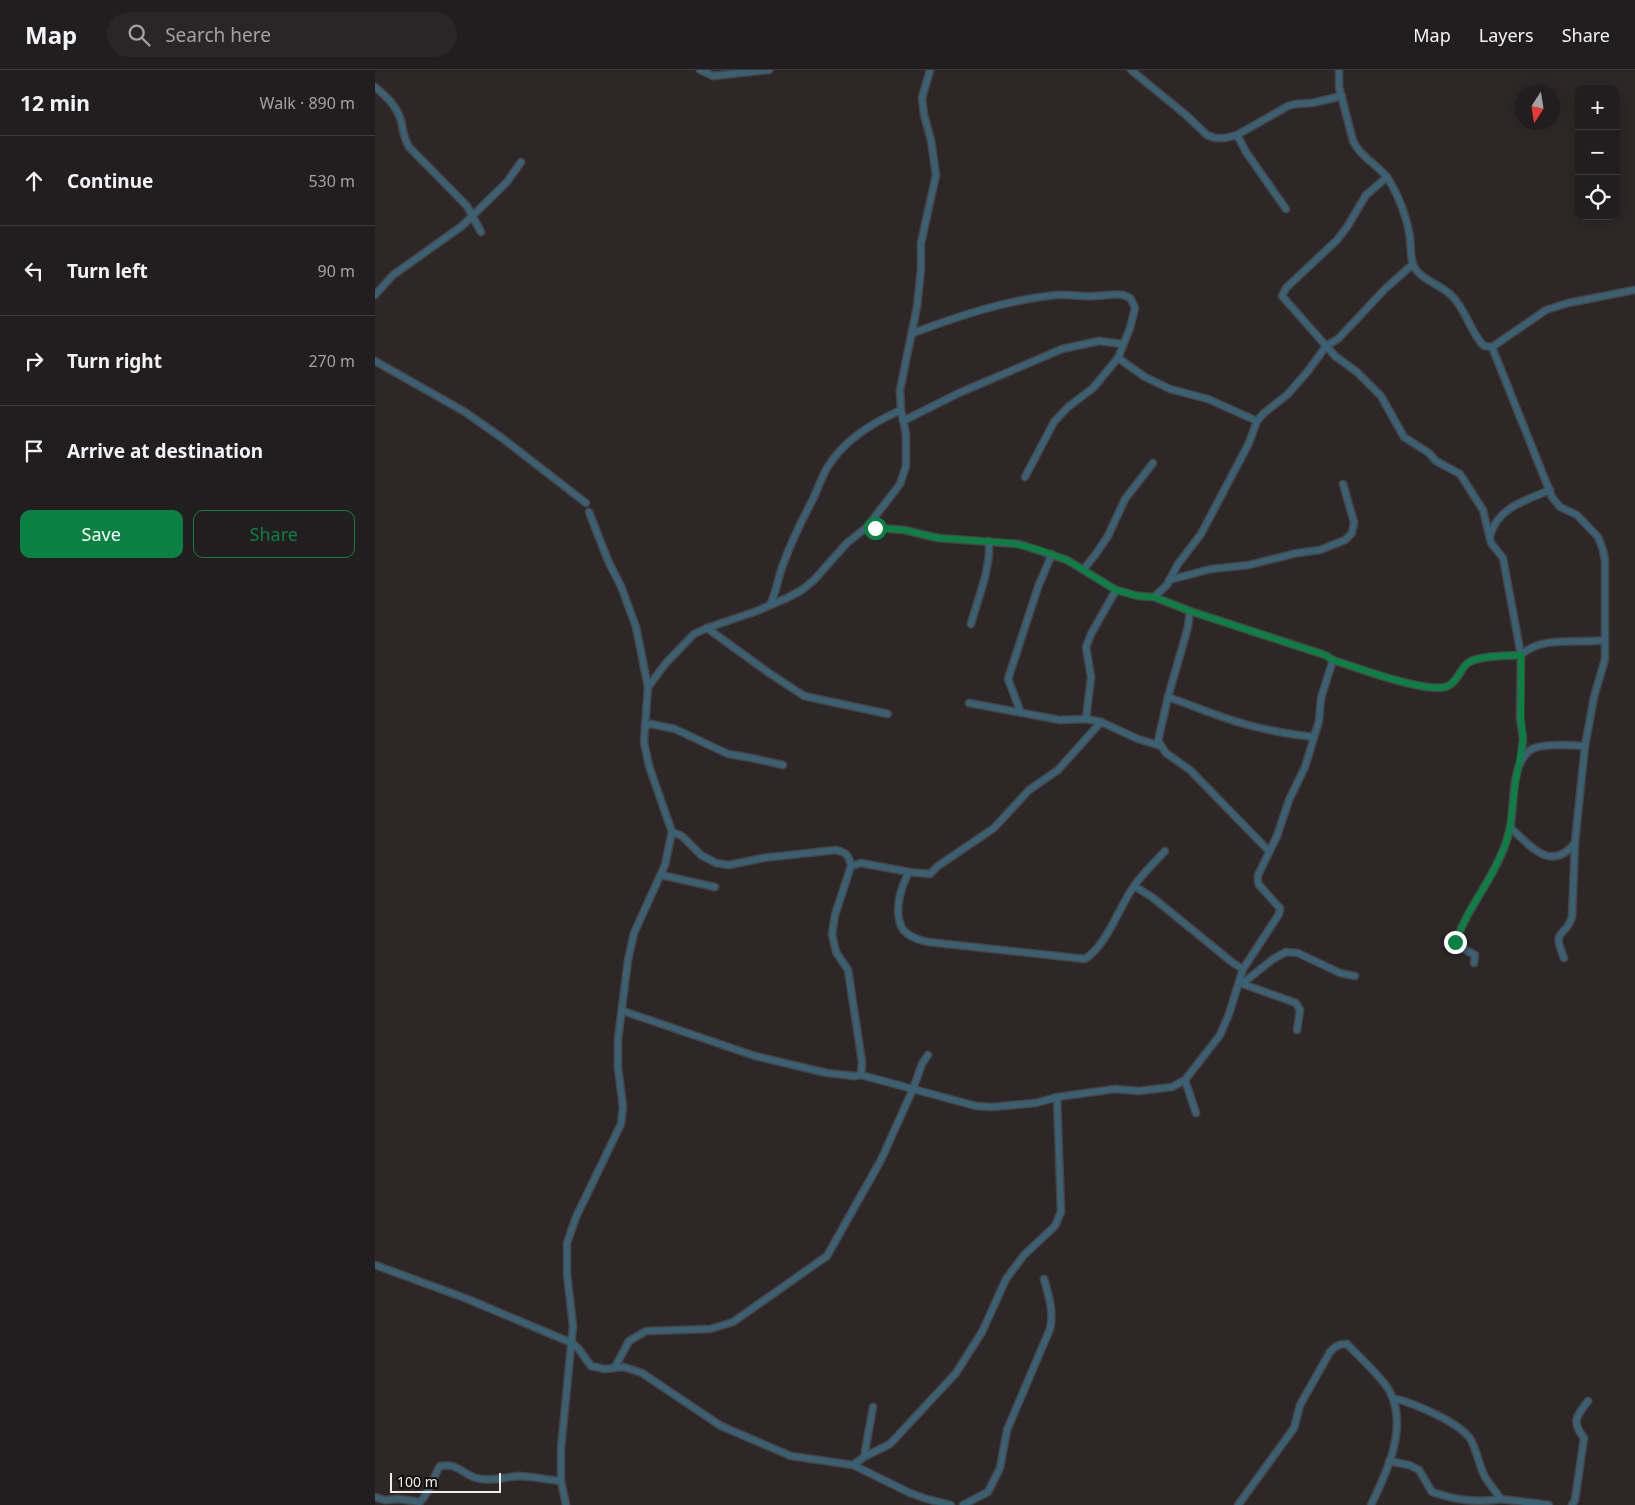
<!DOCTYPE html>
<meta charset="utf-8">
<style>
body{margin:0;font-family:"Noto Sans",sans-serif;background:#2a2627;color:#f1f3f6}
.controls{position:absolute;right:15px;top:15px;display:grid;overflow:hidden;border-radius:10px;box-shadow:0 2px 12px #0003}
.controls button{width:45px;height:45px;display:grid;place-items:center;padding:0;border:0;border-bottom:1px solid #3f3b3c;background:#221d1e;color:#f1f3f6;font:25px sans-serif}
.compass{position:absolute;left:1140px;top:15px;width:45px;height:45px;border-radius:50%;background:#221d1e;box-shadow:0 2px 12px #0003;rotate:192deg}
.scale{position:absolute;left:15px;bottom:12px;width:111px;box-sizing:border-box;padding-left:5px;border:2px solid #f0ecec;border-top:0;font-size:14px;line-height:18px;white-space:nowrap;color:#f0ecec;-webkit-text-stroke:4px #141111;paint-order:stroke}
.stop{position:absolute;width:15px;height:15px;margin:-11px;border:4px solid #0b8043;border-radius:50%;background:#fff}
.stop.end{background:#0b8043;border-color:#fff;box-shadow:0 1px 5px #0008}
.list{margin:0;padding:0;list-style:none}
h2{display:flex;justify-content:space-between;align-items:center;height:65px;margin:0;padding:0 20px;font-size:21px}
h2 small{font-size:16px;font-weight:400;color:#a2a2a4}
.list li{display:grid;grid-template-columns:32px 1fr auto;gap:15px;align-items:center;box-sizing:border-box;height:90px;padding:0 20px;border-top:1px solid #3f3b3c}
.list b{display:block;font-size:19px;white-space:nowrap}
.list em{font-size:16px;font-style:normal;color:#a2a2a4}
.actions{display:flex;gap:10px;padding:15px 20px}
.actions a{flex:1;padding:11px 0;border:1px solid #0b8043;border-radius:10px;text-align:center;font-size:18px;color:#0b8043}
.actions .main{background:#0b8043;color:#fff}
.icon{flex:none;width:28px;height:28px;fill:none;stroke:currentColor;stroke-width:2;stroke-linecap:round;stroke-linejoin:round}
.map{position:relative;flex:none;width:1260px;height:1435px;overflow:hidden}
header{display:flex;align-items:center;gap:30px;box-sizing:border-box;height:70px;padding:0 25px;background:#221d1e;border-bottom:1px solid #3f3b3c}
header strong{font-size:24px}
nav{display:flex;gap:28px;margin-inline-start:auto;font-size:18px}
.search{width:350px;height:45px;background:#2a2627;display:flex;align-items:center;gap:12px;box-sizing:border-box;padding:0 18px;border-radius:28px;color:#a2a2a4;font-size:19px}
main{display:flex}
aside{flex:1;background:#221d1e}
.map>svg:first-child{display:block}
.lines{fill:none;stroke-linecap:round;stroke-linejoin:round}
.street-casing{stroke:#494343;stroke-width:9}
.street{stroke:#3a6173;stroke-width:6}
.route{stroke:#0b8043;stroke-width:6}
</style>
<header>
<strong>Map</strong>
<div class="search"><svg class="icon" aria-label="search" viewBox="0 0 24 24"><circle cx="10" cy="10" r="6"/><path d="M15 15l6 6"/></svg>Search here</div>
<nav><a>Map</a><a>Layers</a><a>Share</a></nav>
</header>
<main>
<aside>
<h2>12 min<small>Walk · 890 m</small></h2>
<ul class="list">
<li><svg class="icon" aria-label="ahead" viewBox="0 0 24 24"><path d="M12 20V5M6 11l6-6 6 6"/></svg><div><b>Continue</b></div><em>530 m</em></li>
<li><svg class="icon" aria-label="left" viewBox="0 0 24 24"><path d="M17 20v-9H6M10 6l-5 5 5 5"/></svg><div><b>Turn left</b></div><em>90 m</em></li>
<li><svg class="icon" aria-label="right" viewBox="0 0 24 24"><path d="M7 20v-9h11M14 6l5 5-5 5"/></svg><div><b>Turn right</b></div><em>270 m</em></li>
<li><svg class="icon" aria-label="arrive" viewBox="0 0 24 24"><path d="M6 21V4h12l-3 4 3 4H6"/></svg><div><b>Arrive at destination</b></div></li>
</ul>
<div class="actions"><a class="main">Save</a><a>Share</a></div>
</aside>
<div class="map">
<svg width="1260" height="1435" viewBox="0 0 1260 1435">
<rect width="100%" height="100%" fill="#2e2728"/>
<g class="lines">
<defs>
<g id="street">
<path d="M325 0 338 6 394 0"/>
<path d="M756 0 811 45 832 65 840 68H850L862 65 913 36 921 34 937 33 967 26"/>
<path d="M964 0V17L978 71C987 89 1004 95 1014 110 1024 127 1032 148 1035 167 1036 176 1035 185 1038 194 1043 209 1065 214 1076 225 1091 239 1095 262 1109 276L1117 277 1120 275 1171 240 1193 233 1260 220"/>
<path d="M0 17C11 26 22 36 26 51 28 60 29 69 34 77L92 136 106 162"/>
<path d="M862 65 871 82 911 139"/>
<path d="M1012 107 991 125 972 157 962 170 911 218 907 226 960 286 982 302 1006 326 1029 367 1054 383 1061 391 1085 404 1108 440 1116 473 1128 488 1146 585 1145 648 1148 669 1146 689"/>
<path d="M0 225 18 205 87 156 132 112 146 92"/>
<path d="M538 263C584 246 631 230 681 225 694 224 707 227 719 226 732 226 746 221 756 229L760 238 755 258 743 288 718 318 693 337 679 352 650 407"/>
<path d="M1117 277 1177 427 1185 437 1202 445 1223 467 1228 480 1230 490V589L1219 627 1210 676 1200 772 1197 847C1190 869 1176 857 1189 888"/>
<path d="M743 288 770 307 795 319 833 329 882 351"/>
<path d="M0 291 90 342 127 368 211 433"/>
<path d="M528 351 584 323 687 279 724 271 748 274"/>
<path d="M492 457 525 414 531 396V364L526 340 525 320 542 237 546 199V173L561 105 556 70 549 45 547 28 555 0"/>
<path d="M1115 466C1122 438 1151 430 1175 420"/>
<path d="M708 500 720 485 733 466 750 429 778 393"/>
<path d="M794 510 836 499 874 495 922 483 945 480 970 470 977 463 979 452 968 414"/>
<path d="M779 527 815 541 950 585 958 590C980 597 1054 625 1073 616 1083 611 1085 599 1093 593 1104 585 1133 586 1146 585 1167 565 1203 574 1230 570"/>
<path d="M395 535C402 521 403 506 409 492 417 470 427 450 438 429 443 419 446 408 452 398 469 370 497 353 526 340"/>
<path d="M815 541 813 557 793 627 783 671 791 683 815 700 894 781"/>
<path d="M596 554C603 528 616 498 614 471"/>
<path d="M332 558 394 603 429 626 513 644"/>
<path d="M273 617 291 593 319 564 332 558 382 541 412 528 427 520 439 510 472 473 492 457 529 460 563 468 644 474 692 490 741 520 763 526 779 527 792 515 803 494 826 464 874 373 882 351 889 343 912 325 933 301 951 276 963 269 1010 219 1038 194"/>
<path d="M793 627C816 635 839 645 863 652 888 660 914 664 939 667"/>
<path d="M594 633 685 650 711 649 726 652 763 669 786 676"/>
<path d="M646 643 633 609 663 517 677 484"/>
<path d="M711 649 716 607 711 577 716 564 741 520"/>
<path d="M270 656 276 654 300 659 353 684 377 688 408 695"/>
<path d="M1135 757C1155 776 1176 803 1200 773"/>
<path d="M297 762 307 766 326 785 341 793 354 795 388 788 460 780C471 782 474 785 476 796"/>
<path d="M534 802C526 817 519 839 526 856 530 866 544 870 553 872L710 889C732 875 744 837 759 816 768 803 780 792 790 781"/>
<path d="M286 805 340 817"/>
<path d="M759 816 777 827 858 893 868 899"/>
<path d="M1099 893 1100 885 1081 875 1080 872C1085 861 1089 851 1095 841 1110 814 1129 788 1135 758 1140 736 1135 697 1154 681 1163 673 1197 675 1210 676"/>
<path d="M865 913 921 933 925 940 922 960"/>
<path d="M868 913 898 889 911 882 923 883 965 903 980 906"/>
<path d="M248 941 380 986 452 1003 479 1006 486 1005 601 1036 617 1037 661 1033 682 1027 740 1019 764 1021 797 1017 810 1010 845 965 854 944 868 899 904 844 905 838 903 836 884 815 883 812V805L902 766 914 730 930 697 944 651 946 628 958 590"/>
<path d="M486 1005 487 992 473 900 461 882 457 864 460 845 476 796 486 793 534 802 555 804 563 796 619 758 654 720 683 700 726 652"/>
<path d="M810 1010 821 1043"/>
<path d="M0 1195 90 1228 197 1273 203 1278 216 1296 230 1299 249 1297 267 1303 346 1356 416 1386 478 1395 535 1423 552 1429 576 1435"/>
<path d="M240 1297 254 1271 271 1261 335 1259 358 1252 452 1186 506 1090 538 1019 547 994 553 985"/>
<path d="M1018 1328C1038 1333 1085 1352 1096 1370 1102 1382 1104 1395 1110 1407 1115 1415 1121 1422 1126 1429L1174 1435"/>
<path d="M489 1387 498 1337"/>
<path d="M1014 1391 1034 1395 1044 1400 1057 1422C1081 1430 1101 1433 1126 1429"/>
<path d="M478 1395 489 1387 515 1374 581 1303 607 1262 631 1209 649 1185 680 1156 686 1142 682 1027"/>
<path d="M0 1427 10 1430 24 1429 45 1432C56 1421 57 1409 65 1396 83 1393 86 1403 101 1408 116 1412 129 1407 143 1406 157 1406 172 1410 186 1411"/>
<path d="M191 1435 186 1411V1378L198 1256 192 1204V1173L201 1147 246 1054 248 1037 243 998V969L253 890 259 863 290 795 297 762 274 696 269 672 273 617 261 557 246 516 234 493 214 442"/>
<path d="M588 1435 613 1422 625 1398 632 1360 675 1259C679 1241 674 1227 669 1209"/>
<path d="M863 1435 919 1358 925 1335 955 1282C960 1276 964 1274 972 1274 983 1285 1007 1308 1014 1320 1034 1356 1012 1402 996 1435"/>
<path d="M1197 1435 1200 1430 1209 1368C1196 1351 1201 1347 1213 1331"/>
</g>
</defs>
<use href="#street" class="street-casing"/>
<use href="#street" class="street"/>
</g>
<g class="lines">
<path class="route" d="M500 458 529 460 563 468 636 473 665 480 692 490 741 520 763 526 779 527 815 541 950 585 958 590C980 597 1054 625 1073 616 1083 611 1085 599 1093 593 1103 585 1133 586 1146 585V648L1148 669 1140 716 1135 757 1130 776 1117 804 1094 842 1080 872"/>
</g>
</svg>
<div class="controls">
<button>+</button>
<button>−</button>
<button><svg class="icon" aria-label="locate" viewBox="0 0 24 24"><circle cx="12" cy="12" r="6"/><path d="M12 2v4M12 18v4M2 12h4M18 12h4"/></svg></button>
</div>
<svg class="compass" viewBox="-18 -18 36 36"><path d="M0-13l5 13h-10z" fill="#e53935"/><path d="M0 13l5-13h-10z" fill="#a2a2a4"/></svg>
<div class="scale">100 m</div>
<div class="stop" style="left:500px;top:458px"></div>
<div class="stop end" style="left:1080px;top:872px"></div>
</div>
</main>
